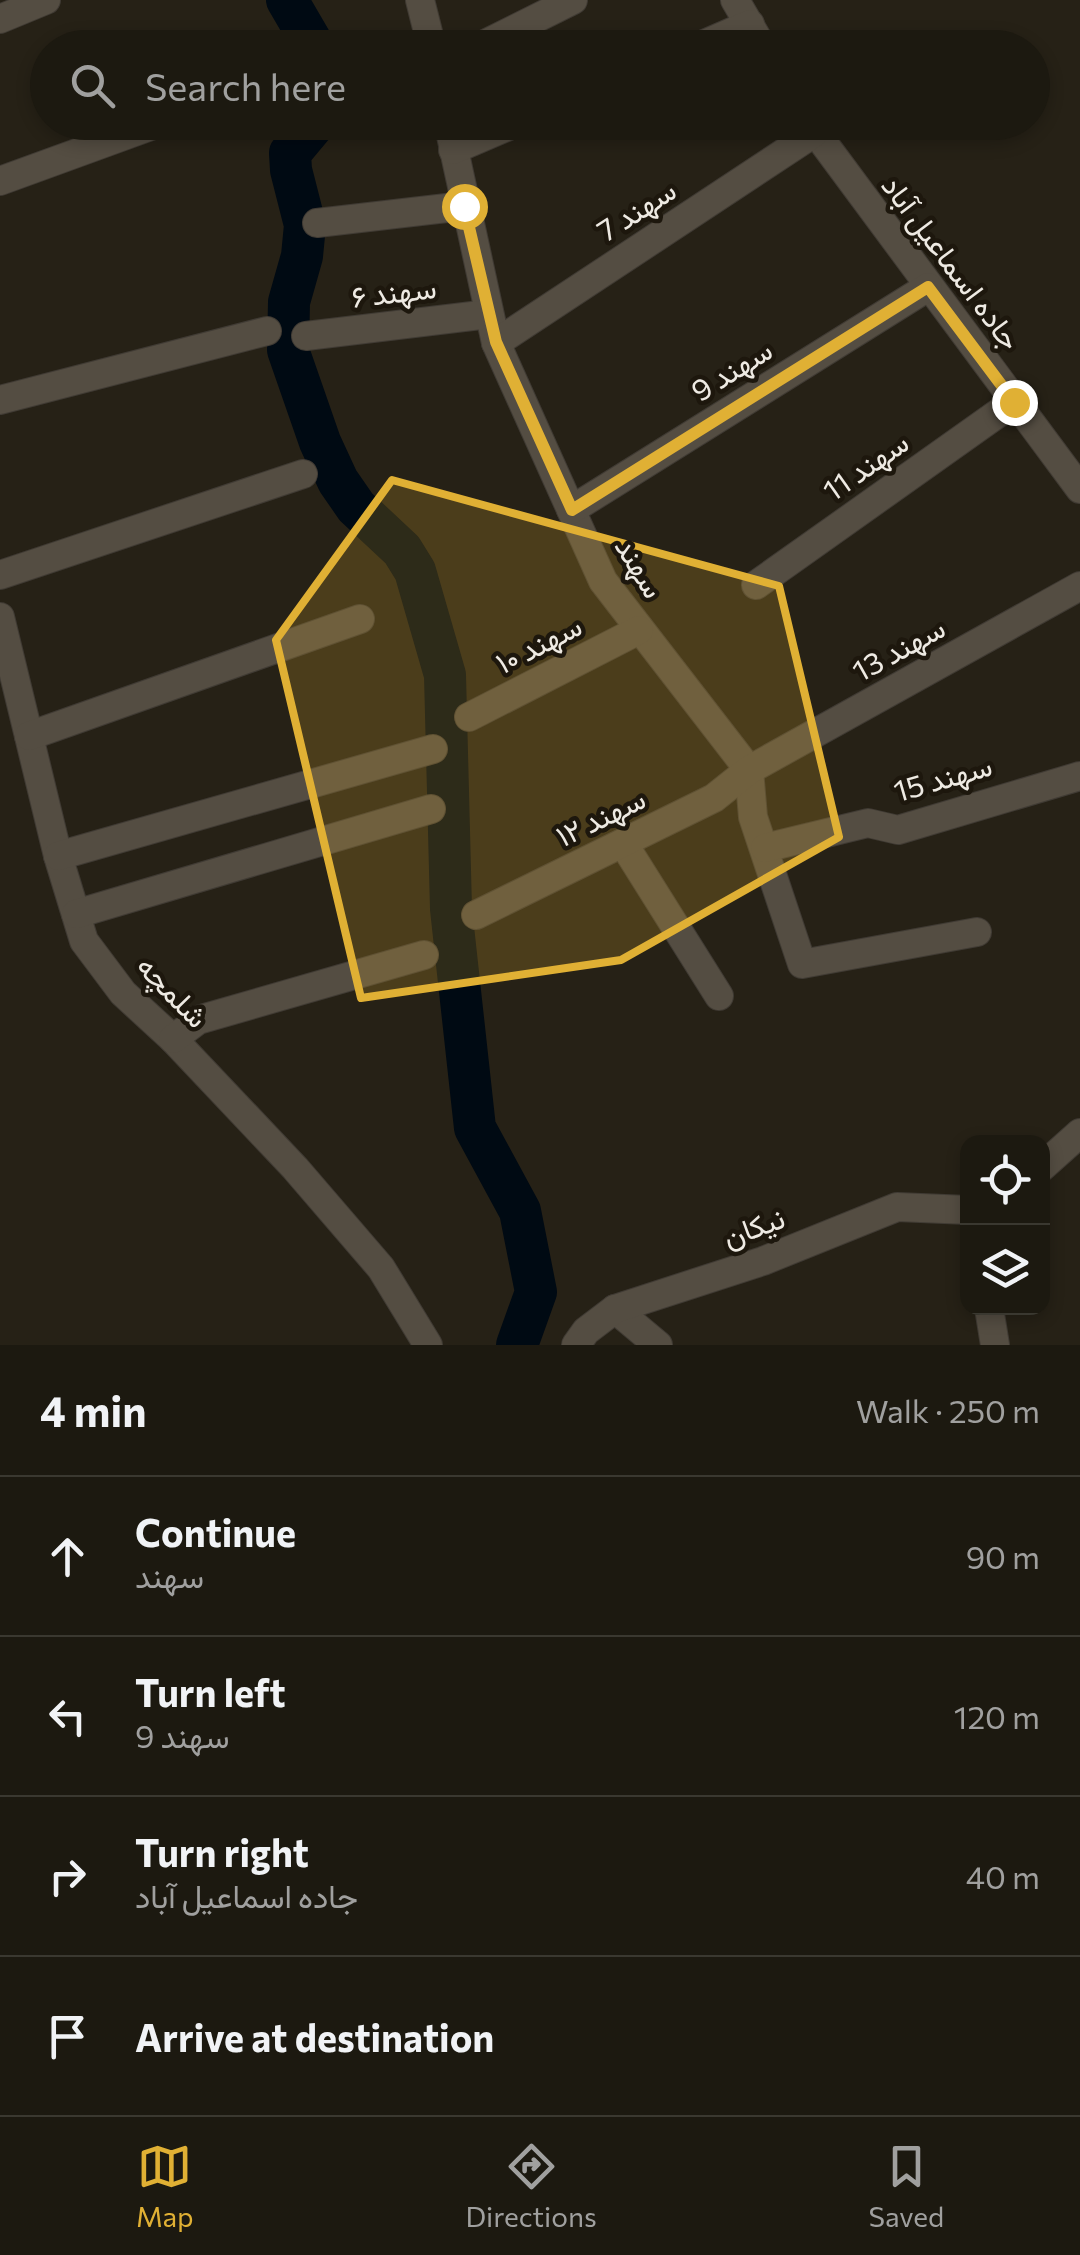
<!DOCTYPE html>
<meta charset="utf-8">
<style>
body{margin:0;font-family:Commissioner,Vazirmatn,sans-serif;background:#252219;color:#f1f3f6}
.controls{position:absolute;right:30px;bottom:30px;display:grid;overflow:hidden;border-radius:20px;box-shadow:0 5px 15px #0003}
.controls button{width:90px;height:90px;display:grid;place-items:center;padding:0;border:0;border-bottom:2px solid #3a3830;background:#1c1910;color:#f1f3f6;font:50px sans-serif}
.stop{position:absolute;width:30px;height:30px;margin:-22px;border:8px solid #e0b034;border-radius:50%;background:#fff}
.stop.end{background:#e0b034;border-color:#fff;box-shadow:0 2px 10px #0008}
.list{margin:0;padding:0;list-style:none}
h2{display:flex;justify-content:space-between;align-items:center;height:130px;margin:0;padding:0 40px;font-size:42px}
h2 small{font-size:32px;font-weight:400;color:#a0a09f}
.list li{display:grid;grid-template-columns:65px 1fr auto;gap:30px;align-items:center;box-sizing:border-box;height:160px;padding:0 40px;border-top:2px solid #3a3830}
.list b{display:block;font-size:38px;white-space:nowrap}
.list p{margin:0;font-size:32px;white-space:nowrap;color:#a0a09f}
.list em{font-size:32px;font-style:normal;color:#a0a09f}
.icon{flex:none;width:55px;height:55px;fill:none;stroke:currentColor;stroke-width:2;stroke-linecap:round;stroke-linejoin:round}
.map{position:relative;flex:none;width:1080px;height:1345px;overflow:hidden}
.search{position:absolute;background:#1c1910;box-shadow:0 5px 15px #0003;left:30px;right:30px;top:30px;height:110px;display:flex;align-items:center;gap:25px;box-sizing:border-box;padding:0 35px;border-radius:55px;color:#a0a09f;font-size:38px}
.sheet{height:770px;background:#1c1910}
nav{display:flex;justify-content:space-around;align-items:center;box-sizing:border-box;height:140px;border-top:2px solid #3a3830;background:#1c1910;font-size:28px;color:#a0a09f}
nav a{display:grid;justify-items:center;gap:5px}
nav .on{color:#e0b034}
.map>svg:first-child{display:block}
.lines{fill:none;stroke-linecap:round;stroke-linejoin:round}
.river{stroke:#000a13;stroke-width:42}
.minor-casing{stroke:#403b34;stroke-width:30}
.minor{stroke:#544d42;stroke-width:28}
.route{stroke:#e0b034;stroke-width:12}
.marked{fill:#e0b034;fill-opacity:0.2;stroke:#e0b034;stroke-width:8;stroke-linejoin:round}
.labels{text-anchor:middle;stroke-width:9;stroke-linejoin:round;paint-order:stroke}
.street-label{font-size:30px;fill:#eeeae3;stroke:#1d170d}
</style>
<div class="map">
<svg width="1080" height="1345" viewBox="0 0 1080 1345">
<rect width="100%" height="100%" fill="#262116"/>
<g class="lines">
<g class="river">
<path d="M287 0 315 48"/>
<path d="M316 122 290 153 291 170 305 225 302 256 289 302 288 350 320 442 338 481 356 507 402 550 415 571 445 675 451 909 475 1128 520 1211 536 1292 517 1345"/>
</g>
<defs>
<g id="minor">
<path d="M420 0 432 48"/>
<path d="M735 0 763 48"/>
<path d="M0 19 46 0"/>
<path d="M477 48 573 0"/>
<path d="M695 48 750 24"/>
<path d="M448 122 496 343 603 581 749 770 753 817 802 964 977 932"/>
<path d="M808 122 1080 489"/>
<path d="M453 150 518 122"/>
<path d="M0 181 162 122"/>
<path d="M317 223 464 206"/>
<path d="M306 336 489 314"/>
<path d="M496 343 814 133"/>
<path d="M0 400 267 331"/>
<path d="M571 510 928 287"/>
<path d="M0 575 303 474"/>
<path d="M756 585 1014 402"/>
<path d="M0 617 58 856 84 941 123 993 173 1039 295 1168 381 1268 428 1345"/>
<path d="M469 717 639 630"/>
<path d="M29 736 360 619"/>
<path d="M623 843 719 996"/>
<path d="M765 848 868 823 898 830 1080 776"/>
<path d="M58 856 433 749"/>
<path d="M76 914 431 809"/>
<path d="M476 915 714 798 749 770 1080 586"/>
<path d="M173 1039 198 1020 424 955"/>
<path d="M1042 1167 1080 1133"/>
<path d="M989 1308 995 1345"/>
<path d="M615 1309 658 1345"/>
<path d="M576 1345 586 1331 615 1309 763 1261 897 1207 968 1210"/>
</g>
</defs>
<use href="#minor" class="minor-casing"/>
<use href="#minor" class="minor"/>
</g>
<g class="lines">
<path class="route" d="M464 206 496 342 572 510 928 287 1014 402"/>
</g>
<path class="marked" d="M392 480 779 586 839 837 621 960 361 998 276 640Z"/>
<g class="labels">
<g class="street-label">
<text transform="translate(637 211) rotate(-33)" y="10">سهند 7</text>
<text transform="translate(951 263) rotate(53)" y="10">جاده اسماعیل آباد</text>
<text transform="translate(394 293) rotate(-7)" y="10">سهند ۶</text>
<text transform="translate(732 371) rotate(-32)" y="10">سهند 9</text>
<text transform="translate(866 467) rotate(-35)" y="10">سهند 11</text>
<text transform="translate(639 568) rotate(59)" y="10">سهند</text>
<text transform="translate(539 645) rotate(-27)" y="10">سهند ۱۰</text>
<text transform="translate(899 650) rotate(-29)" y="10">سهند 13</text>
<text transform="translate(943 779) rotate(-16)" y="10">سهند 15</text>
<text transform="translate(601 818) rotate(-26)" y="10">سهند ۱۲</text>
<text transform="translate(172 992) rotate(46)" y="10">شلمچه</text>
<text transform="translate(754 1228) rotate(-20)" y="10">نیکان</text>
</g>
</g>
</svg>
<div class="controls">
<button><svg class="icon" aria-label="locate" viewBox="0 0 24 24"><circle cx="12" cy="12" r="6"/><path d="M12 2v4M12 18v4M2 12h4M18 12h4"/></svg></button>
<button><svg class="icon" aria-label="layers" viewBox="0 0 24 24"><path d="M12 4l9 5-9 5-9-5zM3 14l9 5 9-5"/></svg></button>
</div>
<div class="stop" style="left:464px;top:206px"></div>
<div class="stop end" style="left:1014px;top:402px"></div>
<div class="search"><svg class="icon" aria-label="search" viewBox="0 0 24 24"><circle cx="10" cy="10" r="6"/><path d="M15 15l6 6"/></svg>Search here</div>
</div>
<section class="sheet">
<h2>4 min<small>Walk · 250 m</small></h2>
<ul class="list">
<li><svg class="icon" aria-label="ahead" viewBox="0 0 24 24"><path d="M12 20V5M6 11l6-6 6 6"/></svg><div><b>Continue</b><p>سهند</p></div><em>90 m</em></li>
<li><svg class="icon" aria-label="left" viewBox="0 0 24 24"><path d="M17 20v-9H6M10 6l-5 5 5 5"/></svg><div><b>Turn left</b><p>سهند 9</p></div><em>120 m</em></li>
<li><svg class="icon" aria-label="right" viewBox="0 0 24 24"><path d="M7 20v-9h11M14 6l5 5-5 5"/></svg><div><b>Turn right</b><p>جاده اسماعیل آباد</p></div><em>40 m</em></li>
<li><svg class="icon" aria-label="arrive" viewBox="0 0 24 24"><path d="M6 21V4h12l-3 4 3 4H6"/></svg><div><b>Arrive at destination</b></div></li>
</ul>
</section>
<nav>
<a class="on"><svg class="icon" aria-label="map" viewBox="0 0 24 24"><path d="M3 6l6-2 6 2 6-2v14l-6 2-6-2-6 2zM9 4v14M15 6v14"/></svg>Map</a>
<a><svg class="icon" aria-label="directions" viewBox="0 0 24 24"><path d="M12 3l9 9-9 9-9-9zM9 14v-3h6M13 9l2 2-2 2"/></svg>Directions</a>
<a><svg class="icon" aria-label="saved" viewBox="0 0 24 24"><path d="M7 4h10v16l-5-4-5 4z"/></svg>Saved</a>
</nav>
